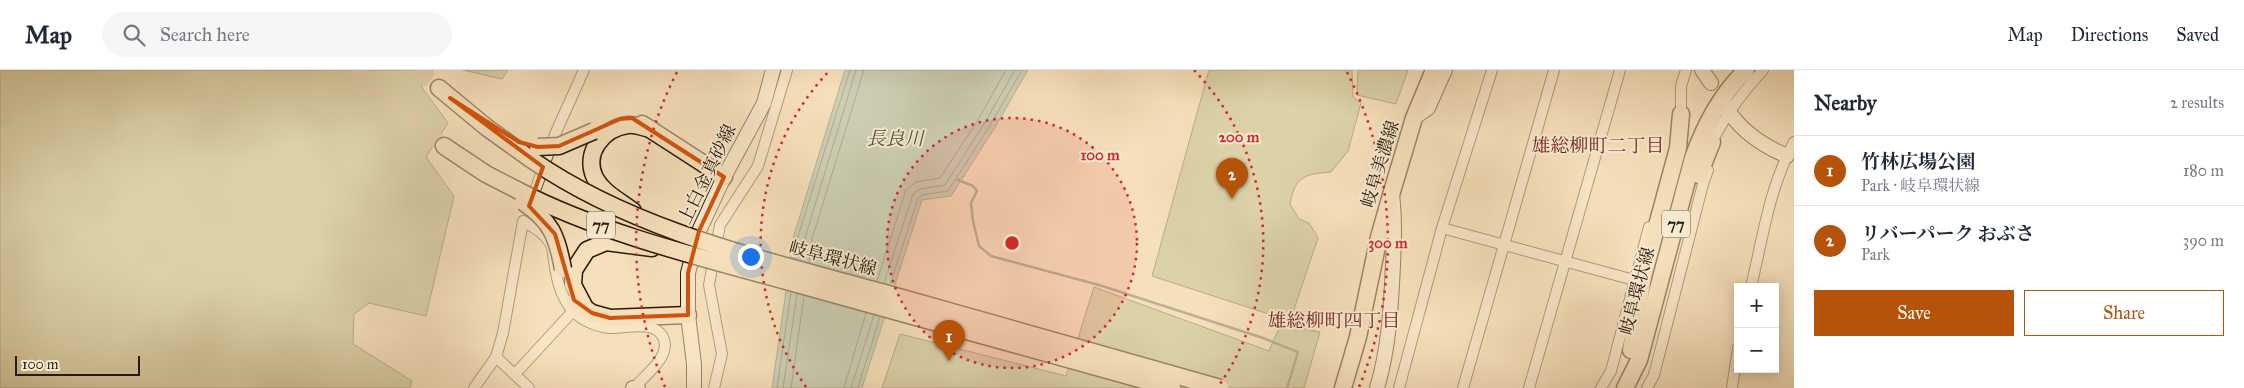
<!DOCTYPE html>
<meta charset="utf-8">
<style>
body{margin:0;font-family:"IM FELL Great Primer","Noto Serif JP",serif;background:#f6f6f7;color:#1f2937}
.controls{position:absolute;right:15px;bottom:15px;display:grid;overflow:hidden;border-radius:0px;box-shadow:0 2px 12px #0003}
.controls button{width:45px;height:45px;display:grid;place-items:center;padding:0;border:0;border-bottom:1px solid #e0e1e3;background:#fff;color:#1f2937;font:25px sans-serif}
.scale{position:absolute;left:15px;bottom:12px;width:125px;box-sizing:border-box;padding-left:5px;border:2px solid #2b1703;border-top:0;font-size:14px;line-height:18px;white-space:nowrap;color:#2b1703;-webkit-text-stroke:4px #f8ebd3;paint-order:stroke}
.you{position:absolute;left:750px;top:186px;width:18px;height:18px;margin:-12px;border:4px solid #fff;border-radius:50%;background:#1a73e8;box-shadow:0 0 0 8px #1a73e833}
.badge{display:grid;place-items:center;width:32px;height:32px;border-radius:50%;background:#b45309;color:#fff;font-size:16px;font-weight:700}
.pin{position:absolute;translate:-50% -41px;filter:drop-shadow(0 1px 2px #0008)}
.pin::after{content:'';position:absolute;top:26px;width:18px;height:15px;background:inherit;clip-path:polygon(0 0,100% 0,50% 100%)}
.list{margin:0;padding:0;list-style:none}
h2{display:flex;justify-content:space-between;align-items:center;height:65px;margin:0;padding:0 20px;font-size:21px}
h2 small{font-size:16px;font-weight:400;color:#747a83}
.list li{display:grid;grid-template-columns:32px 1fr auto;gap:15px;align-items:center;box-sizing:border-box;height:70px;padding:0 20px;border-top:1px solid #e0e1e3}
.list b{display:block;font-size:19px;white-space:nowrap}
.list p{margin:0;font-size:16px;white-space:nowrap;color:#747a83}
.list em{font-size:16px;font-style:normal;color:#747a83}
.actions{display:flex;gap:10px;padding:15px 20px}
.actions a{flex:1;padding:11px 0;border:1px solid #b45309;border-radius:0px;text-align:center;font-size:18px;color:#b45309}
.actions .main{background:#b45309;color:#fff}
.icon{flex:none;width:28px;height:28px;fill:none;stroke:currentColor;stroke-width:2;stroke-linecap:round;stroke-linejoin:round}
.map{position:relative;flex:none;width:1794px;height:318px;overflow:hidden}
header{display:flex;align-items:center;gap:30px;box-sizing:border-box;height:70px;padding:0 25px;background:#fff;border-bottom:1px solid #e0e1e3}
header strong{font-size:24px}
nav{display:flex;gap:28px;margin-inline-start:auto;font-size:18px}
.search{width:350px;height:45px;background:#f6f6f7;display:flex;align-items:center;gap:12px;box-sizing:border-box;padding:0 18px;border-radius:28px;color:#747a83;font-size:19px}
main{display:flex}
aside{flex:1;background:#fff}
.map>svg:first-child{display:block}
.green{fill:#bcc290;stroke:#746c4a}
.water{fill:#9cbdb0;stroke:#6f7b6b}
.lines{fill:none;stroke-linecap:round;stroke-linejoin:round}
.shore{stroke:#646a5a;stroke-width:1}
.stream{stroke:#6f7b6b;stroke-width:2.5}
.primary-tunnel{stroke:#cdb896;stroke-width:16;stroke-dasharray:16 8;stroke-linecap:butt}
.street-casing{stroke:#5e4931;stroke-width:12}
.secondary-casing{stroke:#2b1703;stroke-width:16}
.primary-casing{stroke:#2b1703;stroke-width:19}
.street{stroke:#f8ebd3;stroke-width:10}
.secondary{stroke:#f8ebd3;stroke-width:14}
.primary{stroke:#f5e0bb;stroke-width:16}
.primary-bridge-casing{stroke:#2b1703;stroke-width:19;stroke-linecap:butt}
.primary-bridge{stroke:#f5e0bb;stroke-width:16}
.marked{fill:none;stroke:#d5520b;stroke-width:4;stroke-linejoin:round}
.ring{fill:none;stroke:#d62828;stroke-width:2.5;stroke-dasharray:2.5 5}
.labels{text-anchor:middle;stroke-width:4;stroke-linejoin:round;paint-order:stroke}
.shield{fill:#f8ebd3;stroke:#685741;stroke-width:1}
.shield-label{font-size:16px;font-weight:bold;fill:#2b1703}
.street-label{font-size:18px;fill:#2b1703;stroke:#f8ebd3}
.water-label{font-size:19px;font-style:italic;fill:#535140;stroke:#f8ebd3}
.neighbourhood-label{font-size:19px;fill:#7a1f14;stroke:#f8ebd3}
.centre{fill:#d62828;stroke:#f8ebd3;stroke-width:2.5}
.ring-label{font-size:15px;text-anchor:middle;font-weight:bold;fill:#d62828;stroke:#f8ebd3;stroke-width:4;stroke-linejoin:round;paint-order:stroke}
</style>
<header>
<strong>Map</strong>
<div class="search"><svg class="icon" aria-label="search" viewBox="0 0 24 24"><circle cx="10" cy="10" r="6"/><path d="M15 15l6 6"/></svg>Search here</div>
<nav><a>Map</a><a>Directions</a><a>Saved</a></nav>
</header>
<main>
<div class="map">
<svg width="1794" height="318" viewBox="0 0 1794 318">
<rect width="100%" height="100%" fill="#f5e0bb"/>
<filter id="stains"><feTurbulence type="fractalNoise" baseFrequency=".004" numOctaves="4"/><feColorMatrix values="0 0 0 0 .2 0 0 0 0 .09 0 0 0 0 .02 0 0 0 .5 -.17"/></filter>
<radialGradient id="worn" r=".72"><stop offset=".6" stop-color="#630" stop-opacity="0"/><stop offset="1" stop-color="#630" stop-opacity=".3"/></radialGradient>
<g class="green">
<path d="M0 0H433L421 16 448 53 426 87 454 126 426 246 369 233 354 244 353 274 412 311 410 318H0Z"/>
<path d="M463 0H508L502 9Z"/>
<path d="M1209 0H1352L1353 27 1361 33 1348 81 1331 102C1305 104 1295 106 1290 134L1299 149 1309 153 1318 168 1290 251 1152 206Z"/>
<path d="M1358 0H1408L1396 34 1357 25Z"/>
<path d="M1094 217 1269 281 1281 254 1320 262 1304 318H882L900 264 1066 306Z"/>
</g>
<path class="water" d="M845 0H1028L994 59 951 126 922 130 862 318H772L794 165Z"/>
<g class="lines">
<g class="shore">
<path d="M795 189 798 166 850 0"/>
<path d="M802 191 805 168 856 0"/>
<path d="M809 193 812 169 864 0"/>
<path d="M877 211 906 120 916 112 940 108 978 50 1006 0"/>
<path d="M884 213 913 124 920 119 945 115 984 54 1015 0"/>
<path d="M890 215 918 128 922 125 948 121 989 57 1022 0"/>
<path d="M777 318 791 222"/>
<path d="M783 318 797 224"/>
<path d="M791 318 804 226"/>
<path d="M844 318 866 243"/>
<path d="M851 318 874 245"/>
<path d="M858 318 880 247"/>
</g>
<path class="stream" d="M958 110 973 116 977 121 971 133 973 151 979 176 991 186 1099 215 1263 268 1298 282 1287 318"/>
<g class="primary-tunnel">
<path d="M353 0 411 52 444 76"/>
<path d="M418 0 439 18"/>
</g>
<defs>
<g id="street">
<path d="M1678 47 1681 44V16L1686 0"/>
<path d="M1713 77 1712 72C1727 43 1741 24 1763 0"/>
<path d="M531 132 556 62 584 0"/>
<path d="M1442 158 1634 210"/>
<path d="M1751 217C1763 167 1769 118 1794 72"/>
<path d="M496 287 529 318"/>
<path d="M515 304 573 241"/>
<path d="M474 318 496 287 503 263 523 151C533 157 544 163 550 173 553 177 553 185 554 191 557 213 562 234 581 248 589 253 599 257 609 258 626 259 653 249 663 267 672 286 646 304 635 317"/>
<path d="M714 318 722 284 709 215 720 155 758 96 787 0"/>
<path d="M1399 318 1442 158 1492 0"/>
<path d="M1463 318 1554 0"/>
<path d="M1529 318 1620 0"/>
<path d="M1601 318 1611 301 1649 157"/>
<path d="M1647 318 1654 305 1703 114 1708 100"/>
<path d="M1732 318 1738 278"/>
</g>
<g id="secondary">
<path d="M1702 0 1711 13"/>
<path d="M1724 34C1738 59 1761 75 1787 86"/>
<path d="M1414 48 1428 38 1445 0"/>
<path d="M633 318H638"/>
<path d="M694 318V294L688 245V203L699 161 724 107 764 33 773 0"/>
<path d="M1377 318C1389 278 1391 237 1393 195 1394 171 1395 149 1392 125"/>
</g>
<g id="primary">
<path d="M439 18 486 57 532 90"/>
<path d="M642 54 724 107"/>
<path d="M444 76 486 104 519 121"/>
<path d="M1699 105 1712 72"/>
<path d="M633 141C620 131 603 123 595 108 583 83 603 58 628 55 635 54 644 58 651 59"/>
<path d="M575 231 592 243 610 248 688 245"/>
<path d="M584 236 573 215 574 200 587 180 606 172 652 178"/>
<path d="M1631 280 1643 207 1678 78 1681 44"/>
<path d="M1343 318 1358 267 1379 167 1391 125 1414 48 1434 0"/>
<path d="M1625 318 1639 290 1693 88C1705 55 1720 26 1746 0"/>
</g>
</defs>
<use href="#street" class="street-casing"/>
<use href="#secondary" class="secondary-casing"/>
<use href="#primary" class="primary-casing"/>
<use href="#street" class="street"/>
<use href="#secondary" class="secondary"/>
<use href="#primary" class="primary"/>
<defs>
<g id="primary-bridge">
<path d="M538 77 559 76 594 61"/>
<path d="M532 90C635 161 762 189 881 222 994 254 1107 285 1220 318"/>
<path d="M519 121C602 164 707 189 797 214 922 249 1047 284 1172 318"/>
<path d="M523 132C551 151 557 166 563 199"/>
</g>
</defs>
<use href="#primary-bridge" class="primary-bridge-casing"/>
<use href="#primary-bridge" class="primary-bridge"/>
</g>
<path d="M0 0H1794V318H0ZM450 28 519 72 538 77 559 76 620 49 632 48 724 107 699 161 688 203V245L610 248 592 243 574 230 555 164 529 136 543 97Z" fill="#f5e0bb" fill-opacity=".55" fill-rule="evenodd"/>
<path class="marked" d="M450 28 519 72 538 77 559 76 620 49 632 48 724 107 699 161 688 203V245L610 248 592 243 574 230 555 164 529 136 543 97Z"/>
<circle cx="1012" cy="173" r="125" fill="#d62828" fill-opacity=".12"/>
<g class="ring">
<circle cx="1012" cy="173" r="125"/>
<path d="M806 317A251 251 0 0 1 830 0M1194 0A251 251 0 0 1 1218 317"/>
<path d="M665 317A376 376 0 0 1 677 2M1347 2A376 376 0 0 1 1359 317"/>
</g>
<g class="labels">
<g class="shield">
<rect x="1662" y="140.5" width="28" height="27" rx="4"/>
<rect x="587" y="141.5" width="28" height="27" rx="4"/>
</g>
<g class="shield-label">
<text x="1676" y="160">77</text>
<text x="601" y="161">77</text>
</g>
<g class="street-label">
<text transform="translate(1380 94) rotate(-73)" y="6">岐阜美濃線</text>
<text transform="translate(707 104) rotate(-64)" y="6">上白金真砂線</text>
<text transform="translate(833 188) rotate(15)" y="6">岐阜環状線</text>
<text transform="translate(1637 221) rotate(-75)" y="6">岐阜環状線</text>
</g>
<g class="water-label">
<text x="895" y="75">長良川</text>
</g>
<g class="neighbourhood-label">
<text x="1598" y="82">雄総柳町二丁目</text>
<text x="1334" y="257">雄総柳町四丁目</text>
</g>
</g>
<circle cx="1012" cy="173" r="8" class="centre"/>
<g class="ring-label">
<text x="1239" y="72">200 m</text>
<text x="1100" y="90">100 m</text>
<text x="1388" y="178">300 m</text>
</g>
<rect width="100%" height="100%" filter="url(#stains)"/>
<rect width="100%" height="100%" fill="url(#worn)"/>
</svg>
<div class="controls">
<button>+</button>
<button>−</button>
</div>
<div class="scale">100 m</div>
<div class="you"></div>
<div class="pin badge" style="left:949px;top:291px">1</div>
<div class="pin badge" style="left:1232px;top:129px">2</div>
</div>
<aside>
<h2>Nearby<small>2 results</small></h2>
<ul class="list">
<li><span class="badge">1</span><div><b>竹林広場公園</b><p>Park · 岐阜環状線</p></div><em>180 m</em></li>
<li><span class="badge">2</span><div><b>リバーパーク おぶさ</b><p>Park</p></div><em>390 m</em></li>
</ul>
<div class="actions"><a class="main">Save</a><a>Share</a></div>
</aside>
</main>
